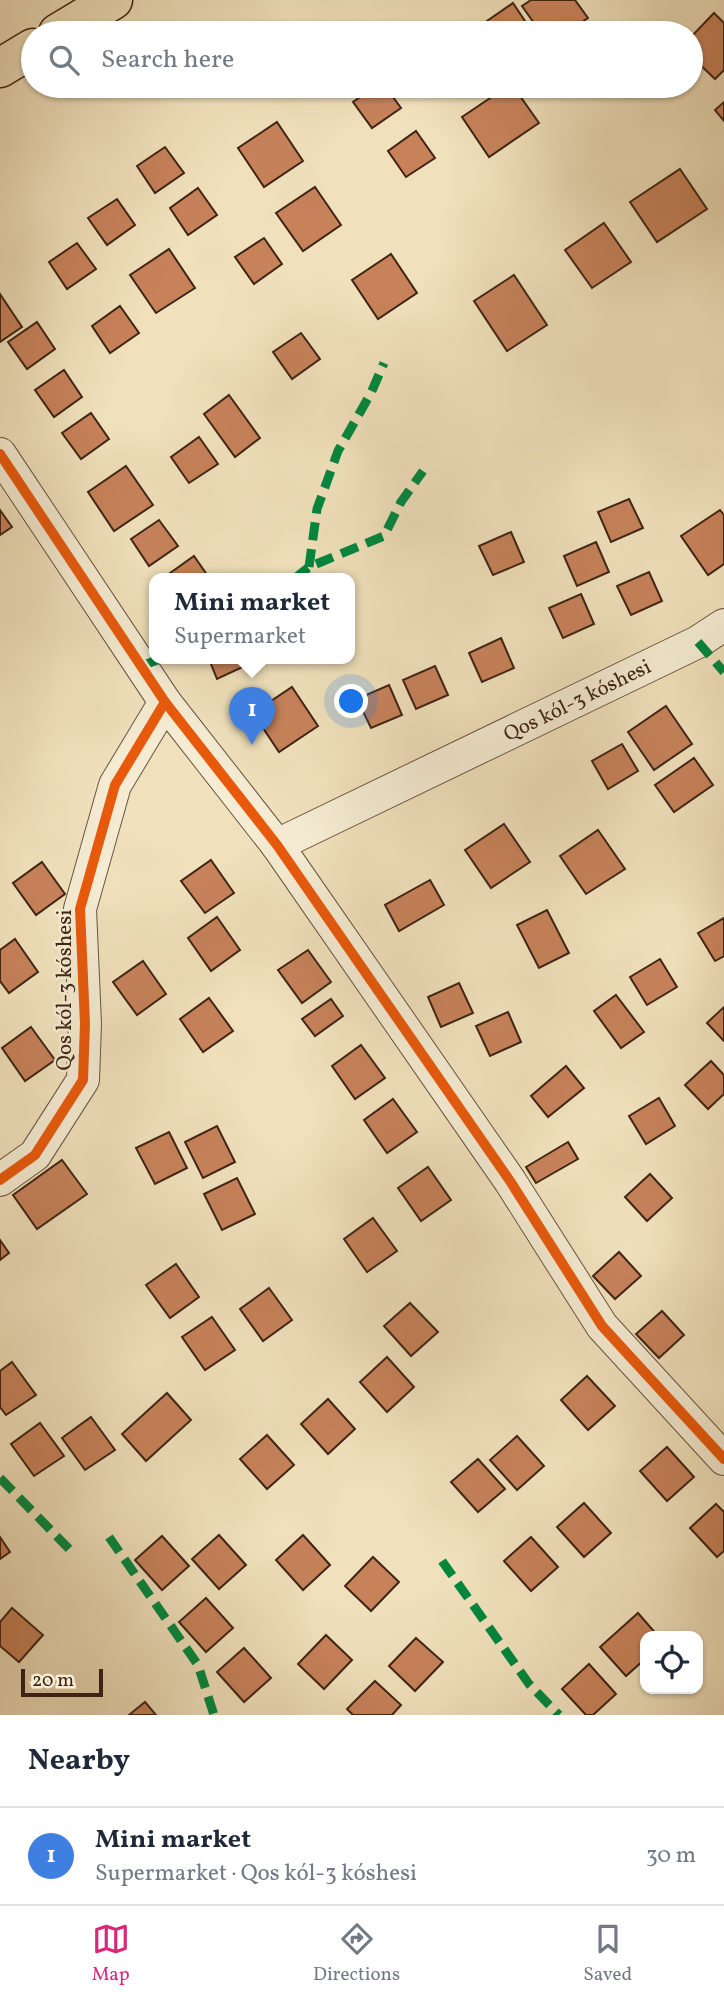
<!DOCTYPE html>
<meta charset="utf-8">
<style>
body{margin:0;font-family:Vollkorn,serif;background:#f2f2f3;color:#1f2937}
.controls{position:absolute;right:21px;bottom:21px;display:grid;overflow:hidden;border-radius:14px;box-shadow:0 2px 5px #0004}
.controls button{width:63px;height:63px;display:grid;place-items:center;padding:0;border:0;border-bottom:2px solid #e0e1e3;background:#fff;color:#1f2937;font:35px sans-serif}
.scale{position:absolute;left:21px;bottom:18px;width:82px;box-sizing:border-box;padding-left:7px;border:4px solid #3f2415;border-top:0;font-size:19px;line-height:24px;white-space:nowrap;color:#3f2415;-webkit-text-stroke:5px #f5ecd3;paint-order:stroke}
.you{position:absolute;left:352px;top:702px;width:24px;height:24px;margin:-18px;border:5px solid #fff;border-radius:50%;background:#1a73e8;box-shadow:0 0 0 10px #1a73e833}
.badge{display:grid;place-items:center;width:46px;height:46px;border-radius:50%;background:#db2777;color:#fff;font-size:23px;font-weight:700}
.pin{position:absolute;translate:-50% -58px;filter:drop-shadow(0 2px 4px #0008)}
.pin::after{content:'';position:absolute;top:37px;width:24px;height:21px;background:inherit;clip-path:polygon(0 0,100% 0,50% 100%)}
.popup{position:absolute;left:149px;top:573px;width:206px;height:91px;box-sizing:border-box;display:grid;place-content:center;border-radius:14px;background:#fff;filter:drop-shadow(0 2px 5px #0005);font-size:23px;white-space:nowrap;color:#747a83}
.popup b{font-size:26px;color:#1f2937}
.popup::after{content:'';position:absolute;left:50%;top:100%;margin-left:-14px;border:14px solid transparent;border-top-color:#fff}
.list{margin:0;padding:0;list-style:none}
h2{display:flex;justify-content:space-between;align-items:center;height:91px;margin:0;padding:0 28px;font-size:30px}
h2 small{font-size:23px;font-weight:400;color:#747a83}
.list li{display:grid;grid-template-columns:46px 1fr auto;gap:21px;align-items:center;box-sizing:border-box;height:98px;padding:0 28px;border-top:2px solid #e0e1e3}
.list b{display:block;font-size:26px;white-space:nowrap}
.list p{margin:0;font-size:23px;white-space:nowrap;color:#747a83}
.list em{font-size:23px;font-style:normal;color:#747a83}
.icon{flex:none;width:38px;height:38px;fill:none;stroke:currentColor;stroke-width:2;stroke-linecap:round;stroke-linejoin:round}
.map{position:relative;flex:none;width:724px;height:1715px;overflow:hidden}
.search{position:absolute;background:#fff;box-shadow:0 2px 5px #0004;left:21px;right:21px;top:21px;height:77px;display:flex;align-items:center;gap:18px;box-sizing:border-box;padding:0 24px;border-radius:38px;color:#747a83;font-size:26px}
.sheet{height:189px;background:#fff}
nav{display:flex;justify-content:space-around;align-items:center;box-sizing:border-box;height:98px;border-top:2px solid #e0e1e3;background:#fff;font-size:19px;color:#747a83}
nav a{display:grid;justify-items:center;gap:4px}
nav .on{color:#db2777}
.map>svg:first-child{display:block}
.building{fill:#c7825a;stroke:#3f2415;stroke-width:2}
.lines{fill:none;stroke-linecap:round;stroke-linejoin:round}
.street-casing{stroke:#6b533f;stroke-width:34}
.primary-casing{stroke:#3f2415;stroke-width:41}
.street{stroke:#f5ecd3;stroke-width:32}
.primary{stroke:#f0e1bc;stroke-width:38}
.quiet{stroke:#00873e;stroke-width:9;stroke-dasharray:18 9;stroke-linecap:butt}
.cycleway-casing{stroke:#f5ecd3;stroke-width:15}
.cycleway{stroke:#e8590c;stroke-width:10}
.labels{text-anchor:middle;stroke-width:5;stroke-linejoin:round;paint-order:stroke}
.street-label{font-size:21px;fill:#3f2415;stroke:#f5ecd3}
</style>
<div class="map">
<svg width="724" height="1715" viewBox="0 0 724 1715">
<rect width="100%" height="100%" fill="#f0e1bc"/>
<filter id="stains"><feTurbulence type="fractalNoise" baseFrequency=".00286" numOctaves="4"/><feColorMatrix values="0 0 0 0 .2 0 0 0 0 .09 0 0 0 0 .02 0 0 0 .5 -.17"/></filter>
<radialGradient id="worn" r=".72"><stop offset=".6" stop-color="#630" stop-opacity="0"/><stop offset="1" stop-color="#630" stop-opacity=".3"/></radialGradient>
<g class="building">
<path d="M531 0H575L588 18 566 33H541L522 6Z"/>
<path d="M513 3 533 33H476L474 30Z"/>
<path d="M714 13 724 23V70L715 79 691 56V37Z"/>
<path d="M376 86H385L401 108 372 128 353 102Z"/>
<path d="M426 86H447L433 96Z"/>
<path d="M508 86H513L539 123 489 157 462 117Z"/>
<path d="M724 102V121L715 110Z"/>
<path d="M277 122 303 161 264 187 238 148Z"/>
<path d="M416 131 435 158 406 177 388 151Z"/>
<path d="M165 147 184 173 155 193 137 166Z"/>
<path d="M680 169 707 209 657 242 630 202Z"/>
<path d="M315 187 341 225 303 251 276 213Z"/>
<path d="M198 188 217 215 188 235 170 208Z"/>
<path d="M117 199 135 225 107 245 88 218Z"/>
<path d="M604 223 631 262 592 288 565 250Z"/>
<path d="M264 238 282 264 254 284 235 257Z"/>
<path d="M77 243 96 269 67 289 49 262Z"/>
<path d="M169 249 195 288 156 313 130 275Z"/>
<path d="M391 254 417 293 378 319 352 280Z"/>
<path d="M514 275 547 325 507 351 474 301Z"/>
<path d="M0 294 22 327 0 342Z"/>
<path d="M120 306 139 333 110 353 92 326Z"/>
<path d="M37 322 55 349 27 369 8 342Z"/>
<path d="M301 333 320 359 292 379 273 352Z"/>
<path d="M64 370 82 397 54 417 35 390Z"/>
<path d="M229 395 260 438 235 457 204 414Z"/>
<path d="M91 413 109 439 81 459 62 433Z"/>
<path d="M199 437 218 464 189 483 171 457Z"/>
<path d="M126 466 153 505 114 531 88 492Z"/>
<path d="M629 499 643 528 611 542 598 512Z"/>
<path d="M0 510 12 527 0 535Z"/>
<path d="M720 510 724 515V564L708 575 681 536Z"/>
<path d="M159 520 178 546 149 566 131 539Z"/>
<path d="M511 532 524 562 493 575 479 546Z"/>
<path d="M596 542 609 572 577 586 564 556Z"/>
<path d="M194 556 210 579H168L166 576Z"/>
<path d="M649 572 662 601 631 615 617 586Z"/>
<path d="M581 594 594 624 563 638 549 608Z"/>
<path d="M501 638 514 668 482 682 469 653Z"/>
<path d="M209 659H247L249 664 217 679Z"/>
<path d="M435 666 448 695 416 709 403 680Z"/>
<path d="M389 685 402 715 371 728 357 699Z"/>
<path d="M292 687 318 726 279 752 253 713Z"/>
<path d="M666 706 692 744 654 770 628 732Z"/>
<path d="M622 744 638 771 608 789 592 761Z"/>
<path d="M694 758 713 785 674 812 655 785Z"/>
<path d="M504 824 530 862 491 888 465 850Z"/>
<path d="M598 830 625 869 586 894 560 856Z"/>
<path d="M211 860 234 893 205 913 181 881Z"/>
<path d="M42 862 65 894 36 915 13 883Z"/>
<path d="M430 880 444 905 399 931 385 905Z"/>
<path d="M547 910 569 953 539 968 517 925Z"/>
<path d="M217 917 240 950 211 971 188 938Z"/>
<path d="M724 918V956L715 961 698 933Z"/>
<path d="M15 939 38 972 9 993 0 981V950Z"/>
<path d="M308 950 331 982 302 1003 278 970Z"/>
<path d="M660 959 677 987 647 1005 630 977Z"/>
<path d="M143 961 166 994 137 1015 113 982Z"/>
<path d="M459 983 473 1013 441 1027 428 997Z"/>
<path d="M616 995 644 1032 621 1048 594 1011Z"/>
<path d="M209 998 233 1031 203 1052 180 1019Z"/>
<path d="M331 999 343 1016 315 1036 302 1019Z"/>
<path d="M724 1007V1041L707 1023Z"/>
<path d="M508 1012 521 1042 490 1056 476 1026Z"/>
<path d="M31 1027 55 1060 25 1081 2 1048Z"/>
<path d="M361 1045 385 1078 355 1099 332 1066Z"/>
<path d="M711 1061 724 1075V1094L708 1109 685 1085Z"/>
<path d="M566 1066 584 1088 548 1117 531 1096Z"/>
<path d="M659 1098 675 1126 646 1144 629 1116Z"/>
<path d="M393 1099 417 1132 387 1153 364 1120Z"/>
<path d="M217 1126 235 1162 203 1178 185 1142Z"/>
<path d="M169 1132 187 1168 155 1184 136 1148Z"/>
<path d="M568 1142 578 1159 536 1183 526 1167Z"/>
<path d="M62 1160 87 1194 37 1229 13 1195Z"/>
<path d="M428 1167 451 1200 421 1221 398 1188Z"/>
<path d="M650 1174 672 1198 647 1221 625 1197Z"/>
<path d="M237 1178 255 1214 222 1230 204 1194Z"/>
<path d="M373 1218 397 1251 367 1272 344 1239Z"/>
<path d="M0 1240 9 1253 0 1260Z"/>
<path d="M619 1252 641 1276 615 1299 593 1276Z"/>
<path d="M176 1264 199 1297 170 1318 146 1285Z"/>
<path d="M269 1288 292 1320 263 1341 240 1309Z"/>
<path d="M410 1303 438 1332 411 1356 384 1326Z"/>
<path d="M662 1311 684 1335 659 1358 636 1334Z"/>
<path d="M212 1317 235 1350 205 1370 182 1337Z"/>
<path d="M387 1357 414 1387 387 1412 360 1382Z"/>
<path d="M12 1362 36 1395 6 1415 0 1407V1371Z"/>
<path d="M587 1376 615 1406 588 1430 561 1400Z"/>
<path d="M167 1393 191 1420 146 1461 122 1434Z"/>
<path d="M328 1399 355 1429 328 1454 301 1424Z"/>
<path d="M91 1417 115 1450 85 1470 62 1438Z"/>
<path d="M40 1423 64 1456 34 1476 11 1444Z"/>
<path d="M267 1435 294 1465 267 1489 240 1459Z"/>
<path d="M517 1436 544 1466 517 1490 490 1460Z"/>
<path d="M667 1447 694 1477 667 1501 640 1471Z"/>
<path d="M478 1459 505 1489 478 1512 451 1482Z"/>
<path d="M584 1503 611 1533 584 1557 557 1527Z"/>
<path d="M716 1504 724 1512V1551L717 1557 690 1528Z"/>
<path d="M219 1535 246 1565 219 1589 192 1559Z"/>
<path d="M303 1535 330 1565 303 1590 276 1560Z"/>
<path d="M162 1536 189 1566 162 1590 135 1560Z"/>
<path d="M0 1537 10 1552 0 1559Z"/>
<path d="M531 1537 558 1567 531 1591 504 1561Z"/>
<path d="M373 1557 399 1582 371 1611 345 1586Z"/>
<path d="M206 1598 233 1628 206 1652 179 1622Z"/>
<path d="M12 1608 43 1635 19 1662 0 1646V1622Z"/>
<path d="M638 1613 658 1636H645V1659L626 1676 600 1647Z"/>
<path d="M326 1635 352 1660 324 1689 298 1664Z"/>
<path d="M416 1638 443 1662 415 1691 389 1666Z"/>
<path d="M244 1648 271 1678 244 1702 217 1672Z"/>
<path d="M589 1664 616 1694 593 1715H586L562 1689Z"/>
<path d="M375 1681 401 1705 392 1715H353L347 1709Z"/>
<path d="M145 1702 156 1715H129Z"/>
</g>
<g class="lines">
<defs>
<g id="street">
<path d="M0 454 165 702 277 845 510 1181 602 1326 724 1459"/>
<path d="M277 845 698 642 724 625"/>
<path d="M0 1180 35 1155 83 1080 85 1024 80 909 115 785 165 702"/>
</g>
<g id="primary">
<path d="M58 33 113 0"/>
<path d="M0 68 33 48"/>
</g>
</defs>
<use href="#street" class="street-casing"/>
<use href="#primary" class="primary-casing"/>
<use href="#street" class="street"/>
<use href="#primary" class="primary"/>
<g class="quiet">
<path d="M309 567 317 509 338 451 371 393 384 363"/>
<path d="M294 579 309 567 384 536 401 502 423 471"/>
<path d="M698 642 724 672"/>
<path d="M141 666 160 659"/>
<path d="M0 1478 74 1554"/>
<path d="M109 1537 198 1665 214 1715"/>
<path d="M442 1561 529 1684 559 1715"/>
</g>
<defs>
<g id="cycleway">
<path d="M0 454 165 702 277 845 510 1181 602 1326 724 1459"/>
<path d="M0 1180 35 1155 83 1080 85 1024 80 909 115 785 165 702"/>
</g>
</defs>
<use href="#cycleway" class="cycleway-casing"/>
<use href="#cycleway" class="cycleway"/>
</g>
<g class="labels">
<g class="street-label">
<text transform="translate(577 700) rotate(-26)" y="7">Qos kól-3 kóshesi</text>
<text transform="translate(64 990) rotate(-90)" y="7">Qos kól-3 kóshesi</text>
</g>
</g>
<rect width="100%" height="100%" filter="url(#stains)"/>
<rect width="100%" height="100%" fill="url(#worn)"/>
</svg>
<div class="controls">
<button><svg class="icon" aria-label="locate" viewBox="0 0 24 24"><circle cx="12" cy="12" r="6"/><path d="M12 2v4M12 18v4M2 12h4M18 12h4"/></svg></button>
</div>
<div class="scale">20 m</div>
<div class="you"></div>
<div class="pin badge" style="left:252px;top:745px;background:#3f7fe0">1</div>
<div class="popup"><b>Mini market</b>Supermarket</div>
<div class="search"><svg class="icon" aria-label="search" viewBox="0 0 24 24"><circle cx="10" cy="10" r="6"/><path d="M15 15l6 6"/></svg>Search here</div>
</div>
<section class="sheet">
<h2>Nearby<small></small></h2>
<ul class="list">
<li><span class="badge" style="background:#3f7fe0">1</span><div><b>Mini market</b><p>Supermarket · Qos kól-3 kóshesi</p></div><em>30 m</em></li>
</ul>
</section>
<nav>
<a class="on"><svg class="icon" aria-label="map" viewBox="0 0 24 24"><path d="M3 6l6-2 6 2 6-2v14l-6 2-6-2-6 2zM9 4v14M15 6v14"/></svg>Map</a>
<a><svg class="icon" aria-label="directions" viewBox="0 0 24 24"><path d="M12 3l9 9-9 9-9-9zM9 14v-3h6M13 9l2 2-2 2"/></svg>Directions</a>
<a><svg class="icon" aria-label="saved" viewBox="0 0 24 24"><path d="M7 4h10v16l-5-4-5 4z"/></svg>Saved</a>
</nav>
